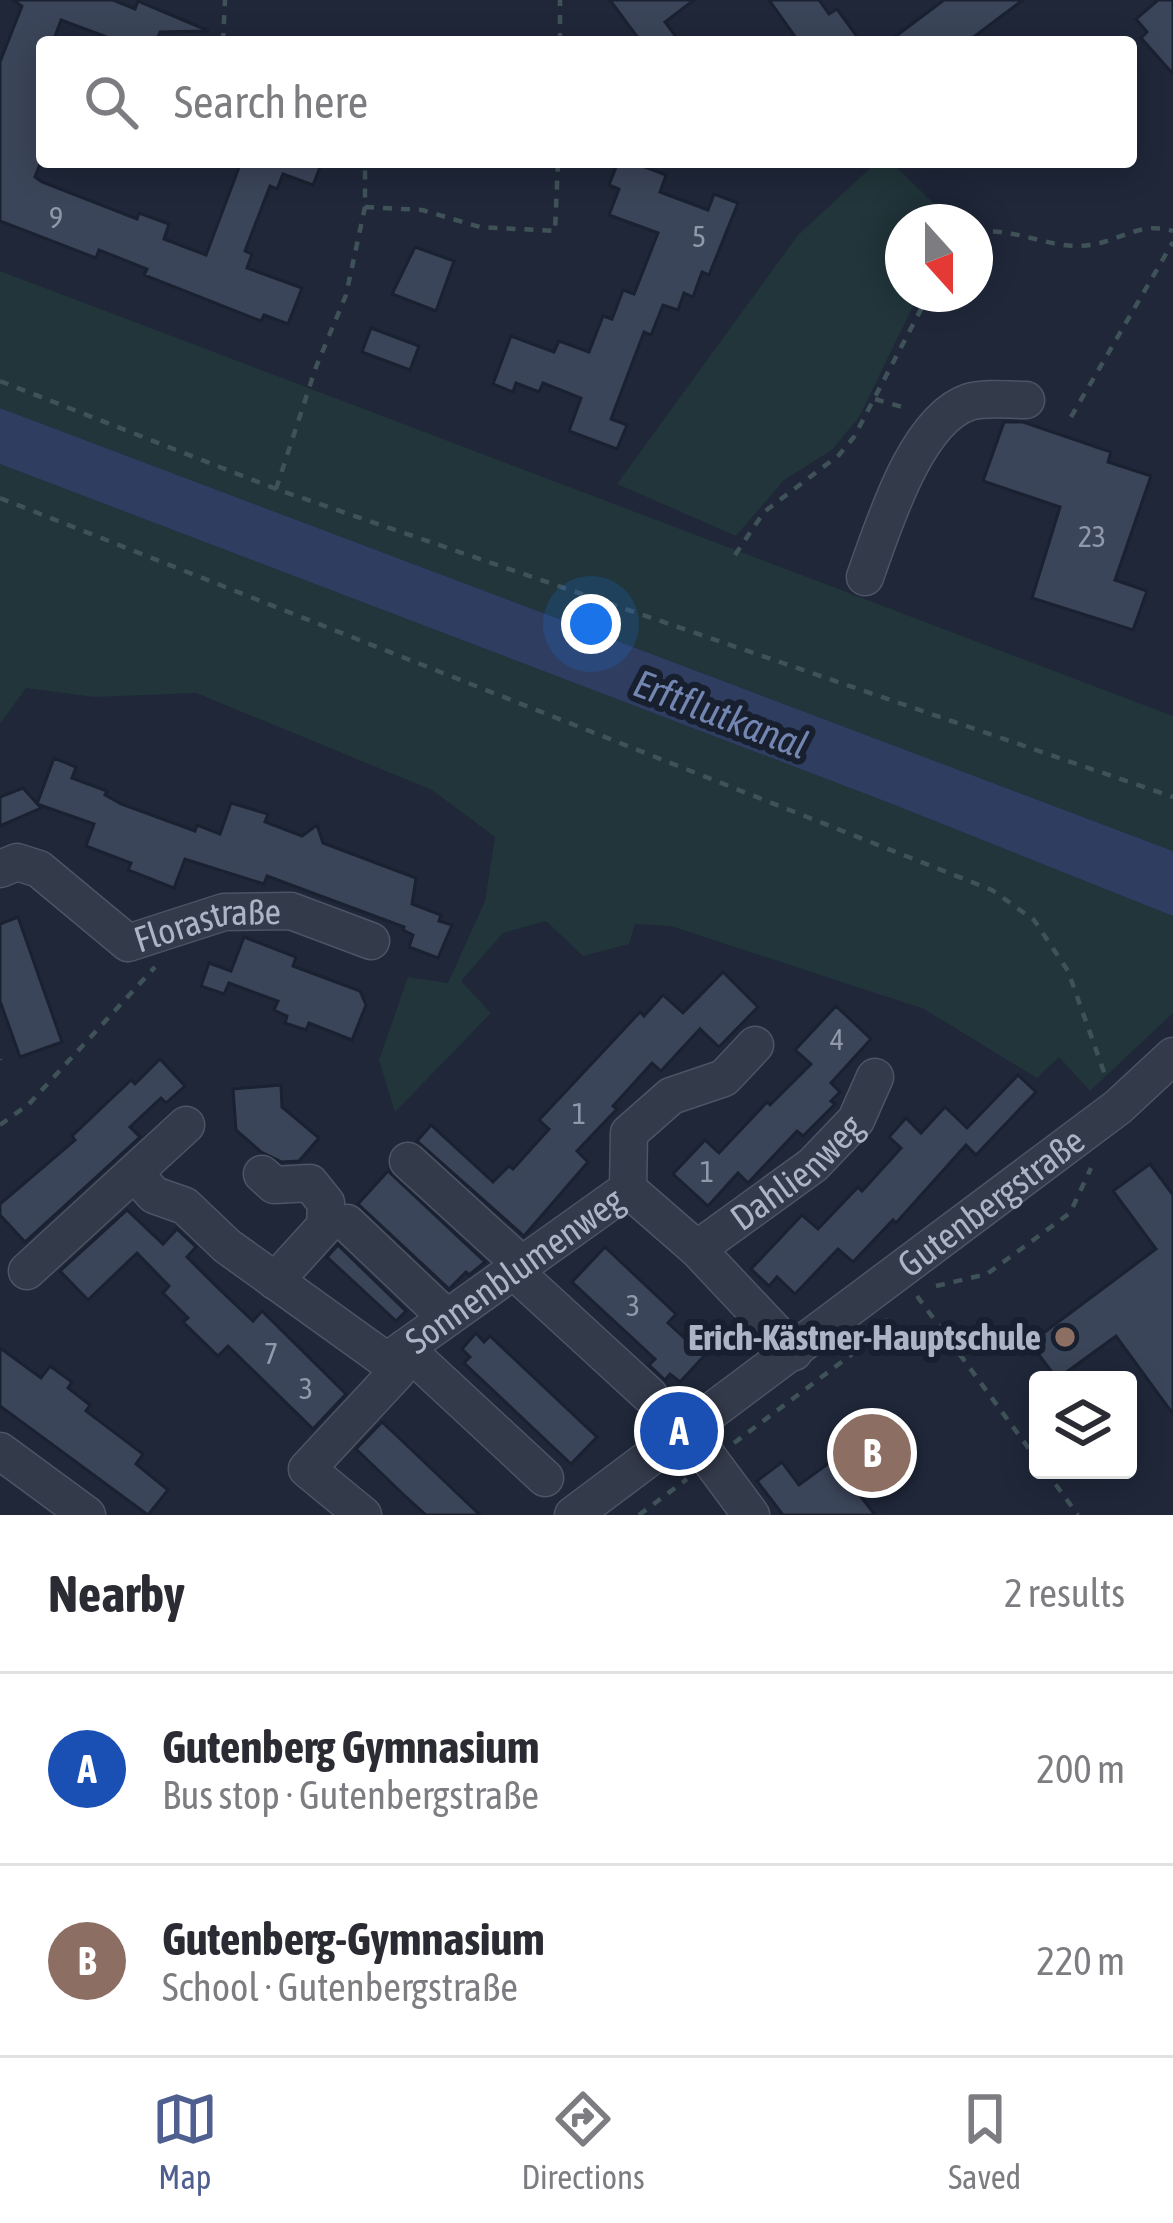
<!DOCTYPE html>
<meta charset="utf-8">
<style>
body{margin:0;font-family:"Asap Condensed",sans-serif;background:#f7f7f7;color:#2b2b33}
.controls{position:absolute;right:36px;bottom:36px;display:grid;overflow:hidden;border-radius:12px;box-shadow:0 6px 30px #0003}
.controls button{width:108px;height:108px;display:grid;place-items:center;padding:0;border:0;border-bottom:3px solid #e1e1e2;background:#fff;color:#2b2b33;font:60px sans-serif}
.compass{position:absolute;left:885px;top:204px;width:108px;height:108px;border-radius:50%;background:#fff;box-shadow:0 6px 30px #0003;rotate:159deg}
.you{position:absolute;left:591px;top:624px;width:42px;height:42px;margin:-30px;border:9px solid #fff;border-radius:50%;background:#1a73e8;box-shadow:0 0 0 18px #1a73e833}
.badge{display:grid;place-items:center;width:78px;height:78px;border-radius:50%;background:#4f5f8f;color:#fff;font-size:39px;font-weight:700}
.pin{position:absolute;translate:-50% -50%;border:6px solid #fff;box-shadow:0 3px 12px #0006}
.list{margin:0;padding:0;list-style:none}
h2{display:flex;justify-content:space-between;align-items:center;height:156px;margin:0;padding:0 48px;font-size:51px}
h2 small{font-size:39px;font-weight:400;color:#7c7c81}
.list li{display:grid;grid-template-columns:78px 1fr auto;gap:36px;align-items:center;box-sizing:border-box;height:192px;padding:0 48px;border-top:3px solid #e1e1e2}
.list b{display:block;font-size:45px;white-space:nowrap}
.list p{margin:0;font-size:39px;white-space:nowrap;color:#7c7c81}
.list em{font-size:39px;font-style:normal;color:#7c7c81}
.icon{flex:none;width:66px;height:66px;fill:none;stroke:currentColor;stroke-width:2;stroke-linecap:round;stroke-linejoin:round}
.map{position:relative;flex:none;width:1173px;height:1515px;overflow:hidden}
.search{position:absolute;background:#fff;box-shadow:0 6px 30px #0003;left:36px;right:36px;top:36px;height:132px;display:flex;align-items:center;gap:30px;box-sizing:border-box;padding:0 42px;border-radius:12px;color:#7c7c81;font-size:45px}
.sheet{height:540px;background:#fff}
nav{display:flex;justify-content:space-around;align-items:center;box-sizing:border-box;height:168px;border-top:3px solid #e1e1e2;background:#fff;font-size:33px;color:#7c7c81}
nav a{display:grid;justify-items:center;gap:6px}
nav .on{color:#4f5f8f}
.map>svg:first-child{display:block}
.green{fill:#21353a}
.water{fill:#2f3e60}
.building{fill:#3b4559;stroke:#1a2130;stroke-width:3}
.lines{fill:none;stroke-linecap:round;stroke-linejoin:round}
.minor-casing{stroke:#4d5464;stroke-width:39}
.path{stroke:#3f5258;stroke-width:4.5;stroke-dasharray:9 9;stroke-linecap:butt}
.minor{stroke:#333a4a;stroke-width:36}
.education-dot{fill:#8d6e63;stroke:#181f2e;stroke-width:4.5}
.labels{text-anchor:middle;stroke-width:12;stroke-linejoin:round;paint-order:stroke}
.number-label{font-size:30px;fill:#9098ab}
.street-label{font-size:36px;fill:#adb4c6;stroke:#181f2e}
.poi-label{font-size:36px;font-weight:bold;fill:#adb4c6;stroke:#181f2e;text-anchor:end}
.water-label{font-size:39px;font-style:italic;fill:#7386b1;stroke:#181f2e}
</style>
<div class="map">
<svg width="1173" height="1515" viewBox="0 0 1173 1515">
<rect width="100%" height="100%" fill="#1f2739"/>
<g class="green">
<path d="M877 162H891L953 222H903V294H919L859 417 832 450 784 480 736 536 617 484 798 235Z"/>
<path d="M0 271 1173 716V851L0 408Z"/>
<path d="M0 464 887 802 1173 916V1013L1090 1091 1059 1057 1037 1078 924 1009 671 926 635 924 629 944 583 956 546 921 503 933 461 981 491 1013 395 1112 379 1060 408 977 448 983 485 901 495 837 432 790 196 693 94 697 26 688 0 724Z"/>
</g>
<path class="water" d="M0 408 1173 851V916L887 802 0 464Z"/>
<g class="building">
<path d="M13 0H113L135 9 138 1 209 31 160 32 156 42H120L61 20 53 42H42V159L35 177 42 182 137 219 139 213 169 224 164 239 206 255 241 162H322L313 185 283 174 277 189 270 186 245 251 252 254 247 268 302 288 288 324 264 315 261 321 144 275 147 269 99 250 96 258 0 221V62L22 6Z"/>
<path d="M610 0H694L665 22 680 42H641Z"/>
<path d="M769 0H819L829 14 837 9 861 42H799Z"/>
<path d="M944 0H1023L967 42H888Z"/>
<path d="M1158 0H1173V74L1141 38 1147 32 1136 19Z"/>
<path d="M618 162H632L666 175 660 192 708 210 714 194 738 203 709 275 702 272 693 297 684 293 678 310 663 305 651 335 644 332 611 419 627 425 617 449 569 431 581 398 543 383 539 392 516 383 513 392 493 384 511 336 554 352 559 341 589 352 603 316 612 319 623 290 634 294 658 233 609 215 619 189 609 185Z"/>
<path d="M415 247 454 261 436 311 392 294Z"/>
<path d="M371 328 419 346 410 370 362 352Z"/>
<path d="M1004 422H1023L1111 452 1108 462 1151 476 1115 580 1147 591 1133 630 1032 598 1060 507 983 481Z"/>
<path d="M54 758 76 767 72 778 107 791 105 795 121 804 195 831 197 825 220 834 231 803 268 814 265 822 302 836 317 825 323 843 416 878 412 904 441 915 439 921 452 925 438 958 409 947 413 935 403 930 404 927 267 876 264 884 185 859 174 888 128 870 131 863 86 846 94 824 37 804Z"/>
<path d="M23 788 41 808 0 826V797Z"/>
<path d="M18 917 62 1042 20 1057 0 1001V924Z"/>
<path d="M244 937 296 957 293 966 360 991 366 1005 352 1040 309 1023 306 1030 285 1023 287 1016 274 1010 278 1001 253 992 229 983 224 994 201 986 209 963 231 971Z"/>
<path d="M723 972 758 1007 719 1047 700 1029 661 1071 652 1063 613 1106 617 1109 577 1151 588 1162 524 1236 417 1141 431 1125 493 1182 509 1166 513 1169 549 1129 539 1120 640 1012 644 1016 663 995 683 1013Z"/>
<path d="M836 1006 871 1039 831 1083 840 1092 831 1101 835 1104 803 1136 797 1131 748 1183 738 1173 708 1206 673 1174 705 1140 719 1153 767 1102 770 1105 811 1064 795 1050Z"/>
<path d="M160 1059 185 1086 166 1103 161 1098 130 1127 140 1137 25 1242 0 1215V1204L75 1140 72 1136 131 1080 135 1084Z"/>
<path d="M1018 1075 1036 1092 976 1155 966 1145 896 1223 893 1220 853 1262 838 1249 795 1294 777 1277 769 1286 751 1269 802 1215 818 1229 858 1187 862 1191 901 1148 889 1137 906 1118 921 1133 945 1107 967 1128Z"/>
<path d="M281 1085 282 1107 319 1138 299 1161 282 1162 261 1152 236 1130 233 1089Z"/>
<path d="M1150 1164 1173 1195V1414L1116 1336 1057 1379 1030 1343 1156 1249 1113 1191Z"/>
<path d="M388 1171 485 1262 469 1275 466 1272 449 1289 358 1204Z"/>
<path d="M127 1210 163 1244 177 1229 196 1247 187 1257 217 1287 253 1321 262 1311 346 1394 313 1429 228 1346 218 1356 183 1322 188 1318 163 1293 169 1286 137 1253 88 1300 60 1271Z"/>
<path d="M338 1245 406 1311 396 1321 327 1257Z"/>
<path d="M605 1247 676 1314 668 1323 704 1356 680 1382 670 1374 665 1380 649 1365 655 1359 572 1282Z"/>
<path d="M476 1333 484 1342 490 1336 597 1437 571 1464 464 1363 470 1357 462 1349Z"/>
<path d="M0 1348 41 1378 50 1366 72 1382 68 1388 90 1405 86 1411 143 1454 136 1464 168 1490 148 1515 0 1406Z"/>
<path d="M382 1422 396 1435 480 1515H426L405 1496 356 1449Z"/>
<path d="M833 1460 875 1515H783L757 1481 782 1462 799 1485Z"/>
</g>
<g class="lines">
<defs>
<g id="minor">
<path d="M865 577C883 528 915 420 969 402 985 397 1008 400 1026 400"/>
<path id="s1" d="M0 869 17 862 39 869 128 943 224 912 291 911 371 941"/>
<path d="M408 1161 522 1265"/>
<path id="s2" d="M134 1173 154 1195 185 1206 227 1246 387 1361 628 1189 697 1249 794 1352"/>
<path d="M262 1174 274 1185 310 1183 326 1203 325 1226 275 1281"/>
<path d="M628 1189 629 1133 671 1096 724 1078 755 1045"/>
<path d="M347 1223 447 1318"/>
<path id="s3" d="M697 1249 813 1165 856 1120 875 1077"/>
<path d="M27 1271 186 1125"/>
<path d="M514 1271 649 1395"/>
<path d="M405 1348 545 1478"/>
<path d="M688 1430 751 1515"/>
<path d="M0 1451 87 1515"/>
<path d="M363 1515 307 1469 397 1372 387 1361"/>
<path id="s4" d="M573 1515 1118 1107 1173 1056"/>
</g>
</defs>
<use href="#minor" class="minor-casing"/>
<g class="path">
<path d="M223 42 225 0"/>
<path d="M560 42V0"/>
<path d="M365 207 422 210 480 227 555 231 558 162"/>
<path d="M975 233C1013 225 1051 251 1090 245 1120 241 1140 221 1173 231"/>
<path d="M0 381 276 489 1173 797"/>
<path d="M875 399 909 409"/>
<path d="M1071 417 1173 242"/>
<path d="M276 489 316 367 346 295 365 207V162"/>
<path d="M0 498 992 890 1034 920 1068 971 1105 1075"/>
<path d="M735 555 764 512 839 455 854 437 929 294"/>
<path d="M0 1059V1060"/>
<path d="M0 1125 29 1104 155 967"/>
<path d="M936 1286 987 1274 1070 1213 1091 1168"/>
<path d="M917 1296 1038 1461"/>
<path d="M734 1443 880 1333 888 1319"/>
<path d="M1045 1470 1078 1515"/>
<path d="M639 1515 687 1479"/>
</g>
<use href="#minor" class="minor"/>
</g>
<circle class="education-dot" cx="1065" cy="1337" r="12"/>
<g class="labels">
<g class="number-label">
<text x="56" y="228">9</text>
<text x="699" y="247">5</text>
<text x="1092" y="547">23</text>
<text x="837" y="1050">4</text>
<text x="579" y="1124">1</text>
<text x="707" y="1182">1</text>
<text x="633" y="1316">3</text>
<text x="271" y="1364">7</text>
<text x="306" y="1399">3</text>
</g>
<g class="street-label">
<text dy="13" stroke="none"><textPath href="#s1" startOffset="240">Florastraße</textPath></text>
<text dy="13" stroke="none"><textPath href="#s3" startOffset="126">Dahlienweg</textPath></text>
<text dy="13" stroke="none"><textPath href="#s4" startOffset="522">Gutenbergstraße</textPath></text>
<text dy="13" stroke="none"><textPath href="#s2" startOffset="474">Sonnenblumenweg</textPath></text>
</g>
<g class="poi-label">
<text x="1041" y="1350">Erich-Kästner-Hauptschule</text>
</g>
<g class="water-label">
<text transform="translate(721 714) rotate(21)" y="14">Erftflutkanal</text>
</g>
</g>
</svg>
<div class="controls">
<button><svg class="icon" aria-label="layers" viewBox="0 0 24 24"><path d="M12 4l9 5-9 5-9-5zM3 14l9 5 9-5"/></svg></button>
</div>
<svg class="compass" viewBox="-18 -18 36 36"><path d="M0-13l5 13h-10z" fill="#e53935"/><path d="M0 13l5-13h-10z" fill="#7c7c81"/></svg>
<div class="you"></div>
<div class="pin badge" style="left:679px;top:1431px;background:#1a4fb4">A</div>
<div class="pin badge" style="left:872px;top:1453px;background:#8d6e63">B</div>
<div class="search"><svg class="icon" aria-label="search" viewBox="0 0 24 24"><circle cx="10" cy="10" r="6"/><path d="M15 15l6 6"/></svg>Search here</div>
</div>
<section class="sheet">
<h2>Nearby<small>2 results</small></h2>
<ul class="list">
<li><span class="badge" style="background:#1a4fb4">A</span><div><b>Gutenberg Gymnasium</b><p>Bus stop · Gutenbergstraße</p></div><em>200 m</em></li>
<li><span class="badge" style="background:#8d6e63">B</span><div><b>Gutenberg-Gymnasium</b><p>School · Gutenbergstraße</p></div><em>220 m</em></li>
</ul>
</section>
<nav>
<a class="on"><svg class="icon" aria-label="map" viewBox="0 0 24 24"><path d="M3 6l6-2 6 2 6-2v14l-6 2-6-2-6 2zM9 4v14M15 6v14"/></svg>Map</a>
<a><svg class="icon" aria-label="directions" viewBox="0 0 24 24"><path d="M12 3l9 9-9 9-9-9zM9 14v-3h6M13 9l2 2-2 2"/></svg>Directions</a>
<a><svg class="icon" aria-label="saved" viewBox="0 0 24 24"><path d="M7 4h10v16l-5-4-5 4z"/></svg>Saved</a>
</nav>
